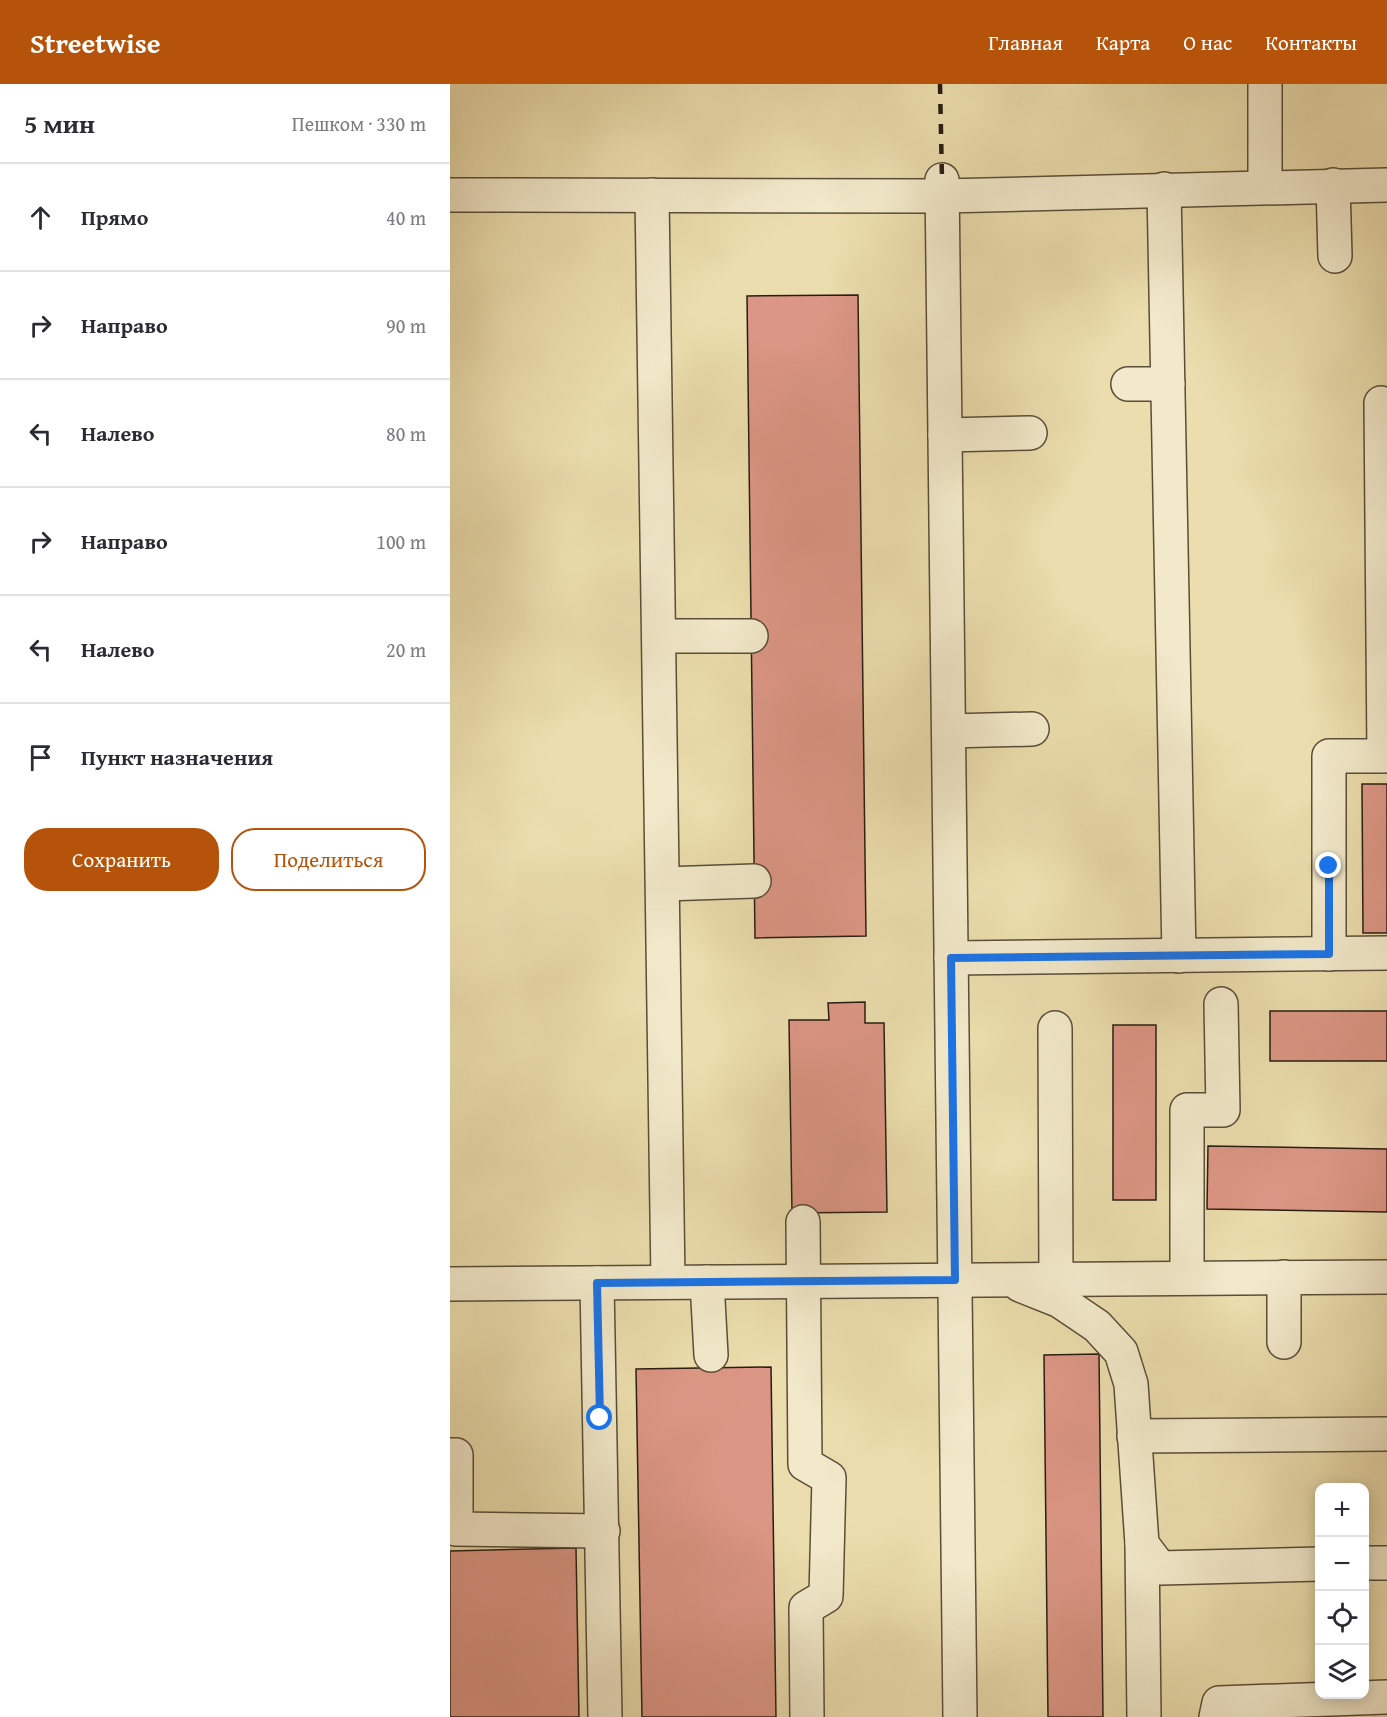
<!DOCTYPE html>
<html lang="ru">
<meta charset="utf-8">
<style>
body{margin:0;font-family:"Gentium Book Plus",serif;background:#f2f2f3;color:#2b2b33}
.controls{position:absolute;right:18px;bottom:18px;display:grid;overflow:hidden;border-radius:12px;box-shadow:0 3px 15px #0003}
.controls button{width:54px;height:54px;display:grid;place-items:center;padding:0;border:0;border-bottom:2px solid #e1e1e2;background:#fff;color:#2b2b33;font:30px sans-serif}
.stop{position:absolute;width:18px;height:18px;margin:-14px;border:4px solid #1a73e8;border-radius:50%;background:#fff}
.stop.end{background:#1a73e8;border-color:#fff;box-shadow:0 2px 6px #0008}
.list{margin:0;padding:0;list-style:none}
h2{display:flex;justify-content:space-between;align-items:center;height:78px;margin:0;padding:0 24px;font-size:26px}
h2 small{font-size:20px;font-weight:400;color:#7c7c81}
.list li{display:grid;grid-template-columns:39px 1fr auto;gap:18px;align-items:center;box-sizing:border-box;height:108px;padding:0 24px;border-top:2px solid #e1e1e2}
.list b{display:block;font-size:22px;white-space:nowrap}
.list em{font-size:20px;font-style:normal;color:#7c7c81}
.actions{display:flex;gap:12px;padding:18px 24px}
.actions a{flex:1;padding:14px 0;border:2px solid #b45309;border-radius:24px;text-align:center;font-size:21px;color:#b45309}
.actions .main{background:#b45309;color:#fff}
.icon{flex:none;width:33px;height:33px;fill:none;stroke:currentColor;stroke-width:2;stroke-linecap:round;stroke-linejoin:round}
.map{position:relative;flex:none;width:937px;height:1633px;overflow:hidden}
header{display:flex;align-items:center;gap:36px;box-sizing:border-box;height:84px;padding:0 30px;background:#b45309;color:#fff}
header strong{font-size:28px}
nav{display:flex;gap:33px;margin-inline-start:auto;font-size:21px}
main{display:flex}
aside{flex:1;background:#fff}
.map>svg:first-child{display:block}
.building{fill:#dc9685;stroke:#291d12;stroke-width:1.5}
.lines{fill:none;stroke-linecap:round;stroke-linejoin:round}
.minor-casing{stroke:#5a4d39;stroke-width:36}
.minor{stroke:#f2e9ca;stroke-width:33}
.rail{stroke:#291d12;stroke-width:4.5;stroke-dasharray:10 10;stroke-linecap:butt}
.route{stroke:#1a73e8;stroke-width:8}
</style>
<header>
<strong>Streetwise</strong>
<nav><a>Главная</a><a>Карта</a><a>О нас</a><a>Контакты</a></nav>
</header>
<main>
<aside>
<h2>5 мин<small>Пешком · 330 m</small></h2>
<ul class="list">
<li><svg class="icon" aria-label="ahead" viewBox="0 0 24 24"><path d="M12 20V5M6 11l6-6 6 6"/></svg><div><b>Прямо</b></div><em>40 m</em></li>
<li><svg class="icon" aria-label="right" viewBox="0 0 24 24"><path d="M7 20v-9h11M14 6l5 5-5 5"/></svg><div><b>Направо</b></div><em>90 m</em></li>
<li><svg class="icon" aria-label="left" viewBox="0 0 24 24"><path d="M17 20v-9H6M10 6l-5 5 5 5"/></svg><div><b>Налево</b></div><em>80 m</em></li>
<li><svg class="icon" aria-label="right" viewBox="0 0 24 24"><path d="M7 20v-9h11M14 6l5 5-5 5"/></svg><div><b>Направо</b></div><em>100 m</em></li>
<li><svg class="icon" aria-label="left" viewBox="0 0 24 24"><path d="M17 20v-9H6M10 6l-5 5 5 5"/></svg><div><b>Налево</b></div><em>20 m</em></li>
<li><svg class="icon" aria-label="arrive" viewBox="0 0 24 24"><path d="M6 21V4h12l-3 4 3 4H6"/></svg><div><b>Пункт назначения</b></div></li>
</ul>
<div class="actions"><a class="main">Сохранить</a><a>Поделиться</a></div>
</aside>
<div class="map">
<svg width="937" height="1633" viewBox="0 0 937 1633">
<rect width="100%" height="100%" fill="#ebddad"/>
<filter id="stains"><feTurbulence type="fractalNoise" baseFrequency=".00333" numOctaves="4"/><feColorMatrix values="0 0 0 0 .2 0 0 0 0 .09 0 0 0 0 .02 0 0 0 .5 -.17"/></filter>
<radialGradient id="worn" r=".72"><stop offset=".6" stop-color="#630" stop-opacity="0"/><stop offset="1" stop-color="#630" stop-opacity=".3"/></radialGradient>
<g class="building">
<path d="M408 211 416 852 305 854 297 212Z"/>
<path d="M912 700H937V849H913Z"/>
<path d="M415 918V939H434L437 1128 342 1129 339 936H379L378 919Z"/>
<rect x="820" y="927" width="117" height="50"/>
<rect x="663" y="941" width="43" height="175"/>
<path d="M758 1062 937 1065V1128L757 1125Z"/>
<path d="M649 1270 653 1633H598L594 1271Z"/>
<path d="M321 1283 326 1633H192L186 1285Z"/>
<path d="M126 1464 129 1633H0V1467Z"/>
</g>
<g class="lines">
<defs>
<g id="minor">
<path d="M815 0V103"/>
<path d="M492 96 510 1633"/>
<path d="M883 101 885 172"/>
<path d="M714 105 729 872"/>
<path d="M0 111 493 112 937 101"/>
<path d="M202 111 218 1198"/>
<path d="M678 300H718"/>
<path d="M495 351 580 349"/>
<path d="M210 552H301"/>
<path d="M499 647 582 645"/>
<path d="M214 800 304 797"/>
<path d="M879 870V672H934L931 319"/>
<path d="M501 874 937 869"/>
<path d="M605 944 606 1195"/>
<path d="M353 1138 355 1380 379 1394 376 1512 356 1524 357 1633"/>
<path d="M834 1193V1258"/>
<path d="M737 1194V1026H773L771 920"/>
<path d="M257 1198 261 1271"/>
<path d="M147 1199 155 1633"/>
<path d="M0 1200 937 1193"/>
<path d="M570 1201 610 1217 647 1242 671 1268 681 1300 692 1460 710 1484 870 1480"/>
<path d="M684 1352 937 1350"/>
<path d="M0 1371H6V1445L153 1447"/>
<path d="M692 1460 694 1633"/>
<path d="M914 1479H937"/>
<path d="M766 1633 769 1619 937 1613"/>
</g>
</defs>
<use href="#minor" class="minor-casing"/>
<use href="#minor" class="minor"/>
<path class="rail" d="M490 0 492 96"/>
</g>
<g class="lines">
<path class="route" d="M150 1334 147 1199 505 1196 501 874 879 870V782"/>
</g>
<rect width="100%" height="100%" filter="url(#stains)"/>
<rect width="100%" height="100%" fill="url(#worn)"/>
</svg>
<div class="controls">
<button>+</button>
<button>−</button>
<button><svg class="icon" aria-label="locate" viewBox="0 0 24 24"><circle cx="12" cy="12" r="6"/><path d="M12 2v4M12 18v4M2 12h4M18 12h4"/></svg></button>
<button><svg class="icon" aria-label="layers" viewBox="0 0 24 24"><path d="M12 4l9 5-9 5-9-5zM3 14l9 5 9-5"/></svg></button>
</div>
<div class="stop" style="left:150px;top:1334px"></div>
<div class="stop end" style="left:879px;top:782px"></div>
</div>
</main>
